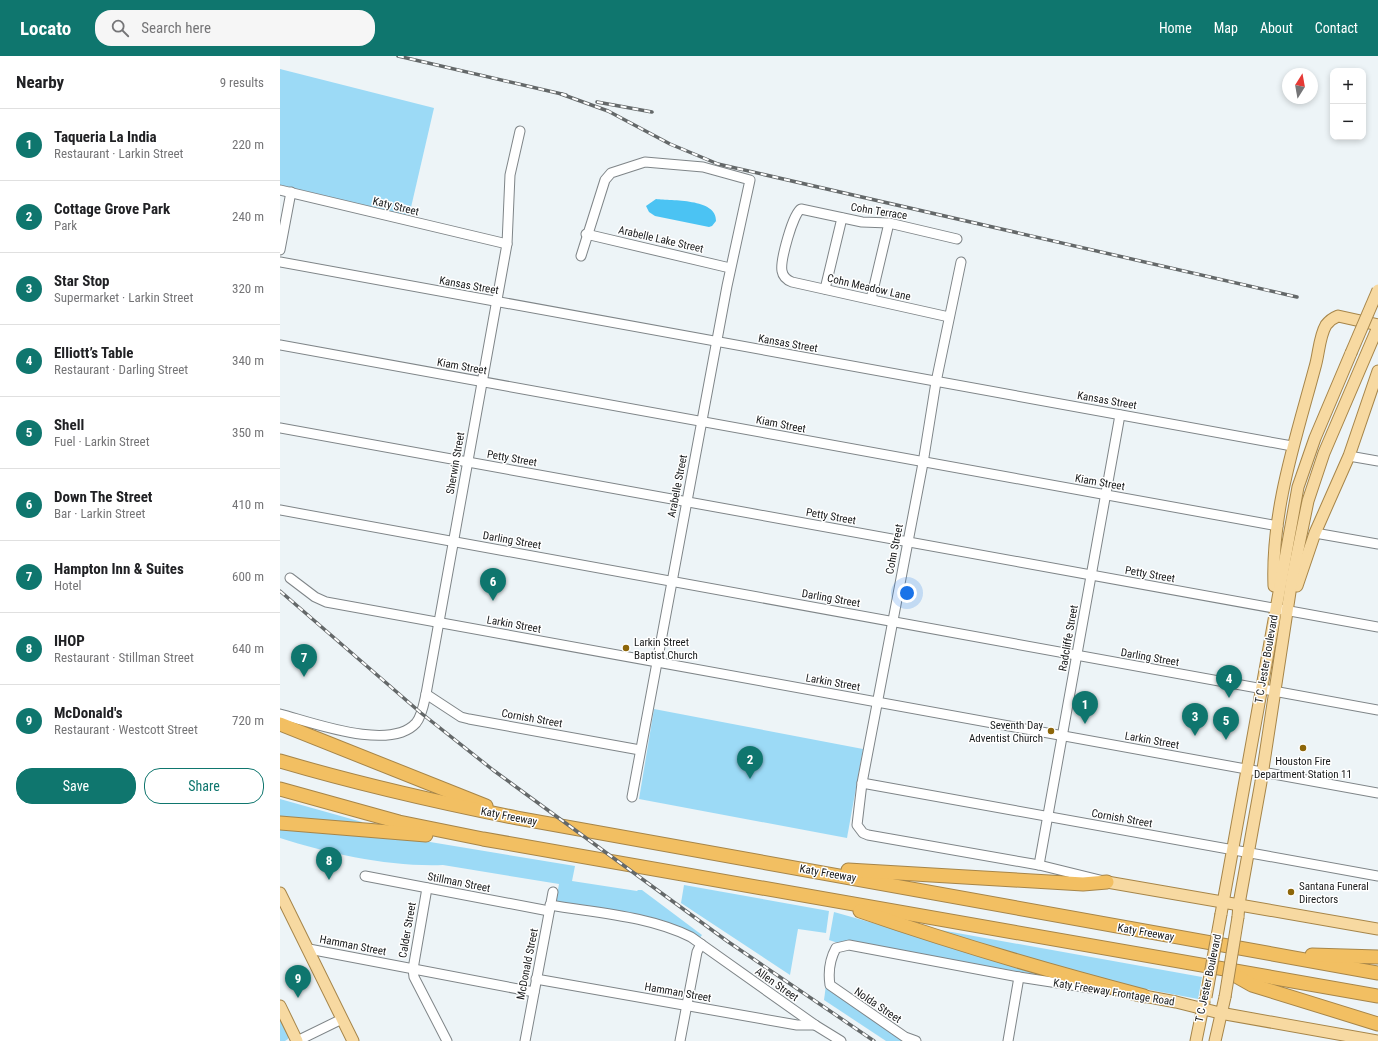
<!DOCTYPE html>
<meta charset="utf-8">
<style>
body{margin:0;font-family:"Roboto Condensed",sans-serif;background:#f6f6f6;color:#202124}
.controls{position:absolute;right:12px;top:12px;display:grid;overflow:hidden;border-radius:8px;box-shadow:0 2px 6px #0003}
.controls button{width:36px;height:36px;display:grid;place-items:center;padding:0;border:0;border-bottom:1px solid #e0e0e0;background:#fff;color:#202124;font:20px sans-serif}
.compass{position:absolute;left:1002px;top:12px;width:36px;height:36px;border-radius:50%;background:#fff;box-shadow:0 2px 6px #0003;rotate:11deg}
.you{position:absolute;left:627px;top:537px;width:14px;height:14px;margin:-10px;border:3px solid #fff;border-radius:50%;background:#1a73e8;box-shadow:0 0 0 6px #1a73e833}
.badge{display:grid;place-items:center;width:26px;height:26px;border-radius:50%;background:#0f766e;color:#fff;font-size:13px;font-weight:700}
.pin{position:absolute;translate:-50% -33px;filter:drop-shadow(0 1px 2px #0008)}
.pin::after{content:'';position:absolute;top:21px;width:14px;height:12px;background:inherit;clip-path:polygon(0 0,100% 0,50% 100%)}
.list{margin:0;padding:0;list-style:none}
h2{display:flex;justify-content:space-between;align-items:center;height:52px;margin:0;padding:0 16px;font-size:17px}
h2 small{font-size:13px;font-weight:400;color:#757577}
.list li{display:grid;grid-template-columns:26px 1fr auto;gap:12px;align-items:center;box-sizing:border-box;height:72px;padding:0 16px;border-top:1px solid #e0e0e0}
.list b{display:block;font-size:15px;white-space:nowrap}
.list p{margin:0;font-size:13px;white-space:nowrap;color:#757577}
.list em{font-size:13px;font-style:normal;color:#757577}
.actions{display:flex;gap:8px;padding:12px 16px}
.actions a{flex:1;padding:9px 0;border:1px solid #0f766e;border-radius:16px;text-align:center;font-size:14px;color:#0f766e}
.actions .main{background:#0f766e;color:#fff}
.icon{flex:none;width:22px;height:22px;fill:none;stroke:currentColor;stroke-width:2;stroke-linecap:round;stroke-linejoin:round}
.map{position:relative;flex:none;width:1098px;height:985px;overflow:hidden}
header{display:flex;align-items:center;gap:24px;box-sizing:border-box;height:56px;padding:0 20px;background:#0f766e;color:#fff}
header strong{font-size:19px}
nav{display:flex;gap:22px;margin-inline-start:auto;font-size:14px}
.search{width:280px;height:36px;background:#f6f6f6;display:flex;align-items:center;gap:10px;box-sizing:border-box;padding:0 14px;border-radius:16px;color:#757577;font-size:15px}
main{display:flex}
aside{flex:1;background:#fff}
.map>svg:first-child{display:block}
.green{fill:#9cdaf6}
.water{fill:#4bc3f3}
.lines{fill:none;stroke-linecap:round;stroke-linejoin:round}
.minor-casing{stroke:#7f8588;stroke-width:11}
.major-casing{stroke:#a68549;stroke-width:13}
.highway-casing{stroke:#a68549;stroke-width:15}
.minor{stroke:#fff;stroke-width:9}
.major{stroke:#f7d9a1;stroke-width:11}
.highway{stroke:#f2bf62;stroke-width:13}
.rail-casing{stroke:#646869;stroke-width:3.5}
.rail{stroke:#fff;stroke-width:2;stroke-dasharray:6;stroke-linecap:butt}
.major-bridge-casing{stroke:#a68549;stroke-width:13;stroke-linecap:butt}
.major-bridge{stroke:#f7d9a1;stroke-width:11}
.poi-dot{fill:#8d6609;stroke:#fff;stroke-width:1.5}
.labels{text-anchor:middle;stroke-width:3;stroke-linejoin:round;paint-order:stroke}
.street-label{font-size:11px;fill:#181a1b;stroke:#fff}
.poi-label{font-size:11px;fill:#181a1b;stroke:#fff;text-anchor:start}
</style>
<header>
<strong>Locato</strong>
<div class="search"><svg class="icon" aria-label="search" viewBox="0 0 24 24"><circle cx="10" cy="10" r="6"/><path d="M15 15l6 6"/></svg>Search here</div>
<nav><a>Home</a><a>Map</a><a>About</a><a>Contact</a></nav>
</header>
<main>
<aside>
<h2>Nearby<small>9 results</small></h2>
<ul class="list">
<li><span class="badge">1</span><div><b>Taqueria La India</b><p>Restaurant · Larkin Street</p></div><em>220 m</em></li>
<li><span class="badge">2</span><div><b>Cottage Grove Park</b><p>Park</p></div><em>240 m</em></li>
<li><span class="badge">3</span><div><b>Star Stop</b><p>Supermarket · Larkin Street</p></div><em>320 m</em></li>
<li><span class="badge">4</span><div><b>Elliott’s Table</b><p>Restaurant · Darling Street</p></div><em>340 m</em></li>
<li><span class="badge">5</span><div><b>Shell</b><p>Fuel · Larkin Street</p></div><em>350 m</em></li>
<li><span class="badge">6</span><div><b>Down The Street</b><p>Bar · Larkin Street</p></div><em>410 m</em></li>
<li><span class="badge">7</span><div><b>Hampton Inn &amp; Suites</b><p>Hotel</p></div><em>600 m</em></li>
<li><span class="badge">8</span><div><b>IHOP</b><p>Restaurant · Stillman Street</p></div><em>640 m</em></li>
<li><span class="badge">9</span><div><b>McDonald's</b><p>Restaurant · Westcott Street</p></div><em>720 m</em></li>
</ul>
<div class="actions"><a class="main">Save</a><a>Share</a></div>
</aside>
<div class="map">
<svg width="1098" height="985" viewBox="0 0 1098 985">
<rect width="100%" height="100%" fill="#edf4f7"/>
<g class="green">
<path d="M0 13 154 52 129 160 0 129Z"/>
<path d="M374 653 583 693 567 782 359 743Z"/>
<path d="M0 743 82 766 81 771 0 763Z"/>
<path d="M0 770 114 780 295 810 292 825 357 835 358 834H362L422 879 419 883 368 862 276 845 279 828 163 809C110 811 50 798 0 782Z"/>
<path d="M404 829 549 855 546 877 518 873 510 919 401 847Z"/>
<path d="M554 856 759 914 758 919 572 886 558 887 549 884Z"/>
<path d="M655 873 922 921 918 943 813 923Z"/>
<path d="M546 929 628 985H606L544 944Z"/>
<path d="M0 962 8 978V983L5 985H0Z"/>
</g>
<path class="water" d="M376 143C391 145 437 142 436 165L432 170 429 171 375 160 369 156 366 150Z"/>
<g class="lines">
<defs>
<g id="minor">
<path d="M0 134 227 188"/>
<path d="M306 178 450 212"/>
<path d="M0 194 11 136"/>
<path d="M301 200 325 124 331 117 365 106 423 111 470 124 447 230 352 741"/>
<path d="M0 206 1012 390"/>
<path d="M681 206 656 326 643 407 582 727 577 769 583 777 588 779 759 809 820 824"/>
<path d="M545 233 562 162"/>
<path d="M591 243 609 167"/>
<path d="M669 261 512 226C507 224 503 221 502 215 500 205 513 157 521 153L582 166 609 167 677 183"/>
<path d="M0 289 998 470"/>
<path d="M0 372 1098 571"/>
<path d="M1069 400 1098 405"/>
<path d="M0 454 1098 654"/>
<path d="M1035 477 1098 488"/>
<path d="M10 522 35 541 46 546 1098 737"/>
<path d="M146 638 181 661 189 663 360 694"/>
<path d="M0 658C31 666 110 696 136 667 142 660 144 647 146 638L227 188 230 119 240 75"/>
<path d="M582 727 1098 820"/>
<path d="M759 809 840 359"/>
<path d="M85 820 269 855"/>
<path d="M147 832 133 913 134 921 167 985"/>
<path d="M270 849C317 857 369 860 411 881L535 969 561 985"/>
<path d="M29 893 254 936"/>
<path d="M256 923 517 969H535"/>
<path d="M17 985 62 963"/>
<path d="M245 985 273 836"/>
<path d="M400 985 417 896 421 888"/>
<path d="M636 985 625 981 550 929C548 916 550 903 556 892L569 889 739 921 817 933"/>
<path d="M728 985 739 921"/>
</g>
<g id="major">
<path d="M994 530C991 455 1016 382 1035 311 1039 298 1039 281 1046 269 1049 265 1053 262 1058 260L1098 269"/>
<path d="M1017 530 1035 477 1069 400 1098 315"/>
<path d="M827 826 1098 873"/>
<path d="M0 837 73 985"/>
<path d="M941 858 1018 431 1035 382 1071 297"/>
<path d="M958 861 959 848 981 726 1012 523 1028 445 1044 397 1098 271"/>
<path d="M864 940 896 946 940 957 1097 985"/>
<path d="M0 950 17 985"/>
<path d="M916 985 924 946"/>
<path d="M935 985 945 941"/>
</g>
<g id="highway">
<path d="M0 668 206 750"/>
<path d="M0 705C78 728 157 746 237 762L1098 917"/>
<path d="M0 733 119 766 203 783 1098 940"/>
<path d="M0 767 146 779"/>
<path d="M568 814 803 828 827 826"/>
<path d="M580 855C673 887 768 915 864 940"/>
<path d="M1032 899 1098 901"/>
<path d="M949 916 972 929 1098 968"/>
</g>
</defs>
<use href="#minor" class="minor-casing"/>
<use href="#major" class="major-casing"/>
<use href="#highway" class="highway-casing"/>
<use href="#minor" class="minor"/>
<use href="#major" class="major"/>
<use href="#highway" class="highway"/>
<defs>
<g id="rail">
<path d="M118 0 286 39"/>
<path d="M281 38 328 55 390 88 438 108 1017 241"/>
<path d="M317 46 372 56"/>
<path d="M0 535 141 657 213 714 447 885 594 985"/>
</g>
</defs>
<use href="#rail" class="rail-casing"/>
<use href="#rail" class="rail"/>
<defs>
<g id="major-bridge">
<path d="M1071 297 1098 234"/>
<path d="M926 941 941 858"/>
<path d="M945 941 958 861"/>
</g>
</defs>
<use href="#major-bridge" class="major-bridge-casing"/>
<use href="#major-bridge" class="major-bridge"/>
</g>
<g class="poi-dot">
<circle cx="346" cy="592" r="4"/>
<circle cx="771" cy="675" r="4"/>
<circle cx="1023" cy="692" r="4"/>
<circle cx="1011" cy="836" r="4"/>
</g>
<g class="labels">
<g class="street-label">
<text transform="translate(116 150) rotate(14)" y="4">Katy Street</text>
<text transform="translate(599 155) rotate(9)" y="4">Cohn Terrace</text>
<text transform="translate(381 183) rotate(13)" y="4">Arabelle Lake Street</text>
<text transform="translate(189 229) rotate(10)" y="4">Kansas Street</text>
<text transform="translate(589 231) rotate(13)" y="4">Cohn Meadow Lane</text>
<text transform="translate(508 287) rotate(10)" y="4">Kansas Street</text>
<text transform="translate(182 310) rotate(10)" y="4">Kiam Street</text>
<text transform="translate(827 344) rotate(10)" y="4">Kansas Street</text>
<text transform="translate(501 368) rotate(11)" y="4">Kiam Street</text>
<text transform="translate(232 402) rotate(10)" y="4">Petty Street</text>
<text transform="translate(175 407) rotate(-80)" y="4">Sherwin Street</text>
<text transform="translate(820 426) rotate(10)" y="4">Kiam Street</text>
<text transform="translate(397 430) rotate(-79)" y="4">Arabelle Street</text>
<text transform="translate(551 460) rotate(10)" y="4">Petty Street</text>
<text transform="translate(232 484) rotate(10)" y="4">Darling Street</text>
<text transform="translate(614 493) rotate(-79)" y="4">Cohn Street</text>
<text transform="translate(870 518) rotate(10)" y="4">Petty Street</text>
<text transform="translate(551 542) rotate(10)" y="4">Darling Street</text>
<text transform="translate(234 568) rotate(10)" y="4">Larkin Street</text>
<text transform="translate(788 582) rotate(-80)" y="4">Radcliffe Street</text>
<text transform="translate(870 601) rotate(10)" y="4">Darling Street</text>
<text transform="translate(986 603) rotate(-80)" y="4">T C Jester Boulevard</text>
<text transform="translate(553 626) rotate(10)" y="4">Larkin Street</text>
<text transform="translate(252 662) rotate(10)" y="4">Cornish Street</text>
<text transform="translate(872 684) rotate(10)" y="4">Larkin Street</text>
<text transform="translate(229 760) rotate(11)" y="4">Katy Freeway</text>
<text transform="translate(842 762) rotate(10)" y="4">Cornish Street</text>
<text transform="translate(548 817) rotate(10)" y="4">Katy Freeway</text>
<text transform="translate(179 826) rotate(11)" y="4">Stillman Street</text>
<text transform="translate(127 874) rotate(-80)" y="4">Calder Street</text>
<text transform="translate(866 876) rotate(10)" y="4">Katy Freeway</text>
<text transform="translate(73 889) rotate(11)" y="4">Hamman Street</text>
<text transform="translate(247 908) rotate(-79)" y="4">McDonald Street</text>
<text transform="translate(928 922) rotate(-78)" y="4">T C Jester Boulevard</text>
<text transform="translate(497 928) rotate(35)" y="4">Allen Street</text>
<text transform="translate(398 936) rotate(10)" y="4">Hamman Street</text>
<text transform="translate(834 936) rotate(9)" y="4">Katy Freeway Frontage Road</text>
<text transform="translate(598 949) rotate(34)" y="4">Nolda Street</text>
</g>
<g class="poi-label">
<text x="354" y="590">Larkin Street<tspan x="354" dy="13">Baptist Church</tspan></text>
<text x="763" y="673" text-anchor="end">Seventh Day<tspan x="763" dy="13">Adventist Church</tspan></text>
<text x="1023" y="709" text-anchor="middle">Houston Fire<tspan x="1023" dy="13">Department Station 11</tspan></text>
<text x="1019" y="834">Santana Funeral<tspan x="1019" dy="13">Directors</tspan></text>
</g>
</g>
</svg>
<div class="controls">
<button>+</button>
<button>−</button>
</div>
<svg class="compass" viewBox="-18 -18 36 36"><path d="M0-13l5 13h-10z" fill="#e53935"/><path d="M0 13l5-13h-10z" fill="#757577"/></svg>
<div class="you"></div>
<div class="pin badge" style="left:805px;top:668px">1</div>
<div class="pin badge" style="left:470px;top:723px">2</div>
<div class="pin badge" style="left:915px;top:680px">3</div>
<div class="pin badge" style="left:949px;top:642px">4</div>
<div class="pin badge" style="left:946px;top:684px">5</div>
<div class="pin badge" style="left:213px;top:545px">6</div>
<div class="pin badge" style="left:24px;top:621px">7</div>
<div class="pin badge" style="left:49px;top:824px">8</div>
<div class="pin badge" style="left:18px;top:942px">9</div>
</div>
</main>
